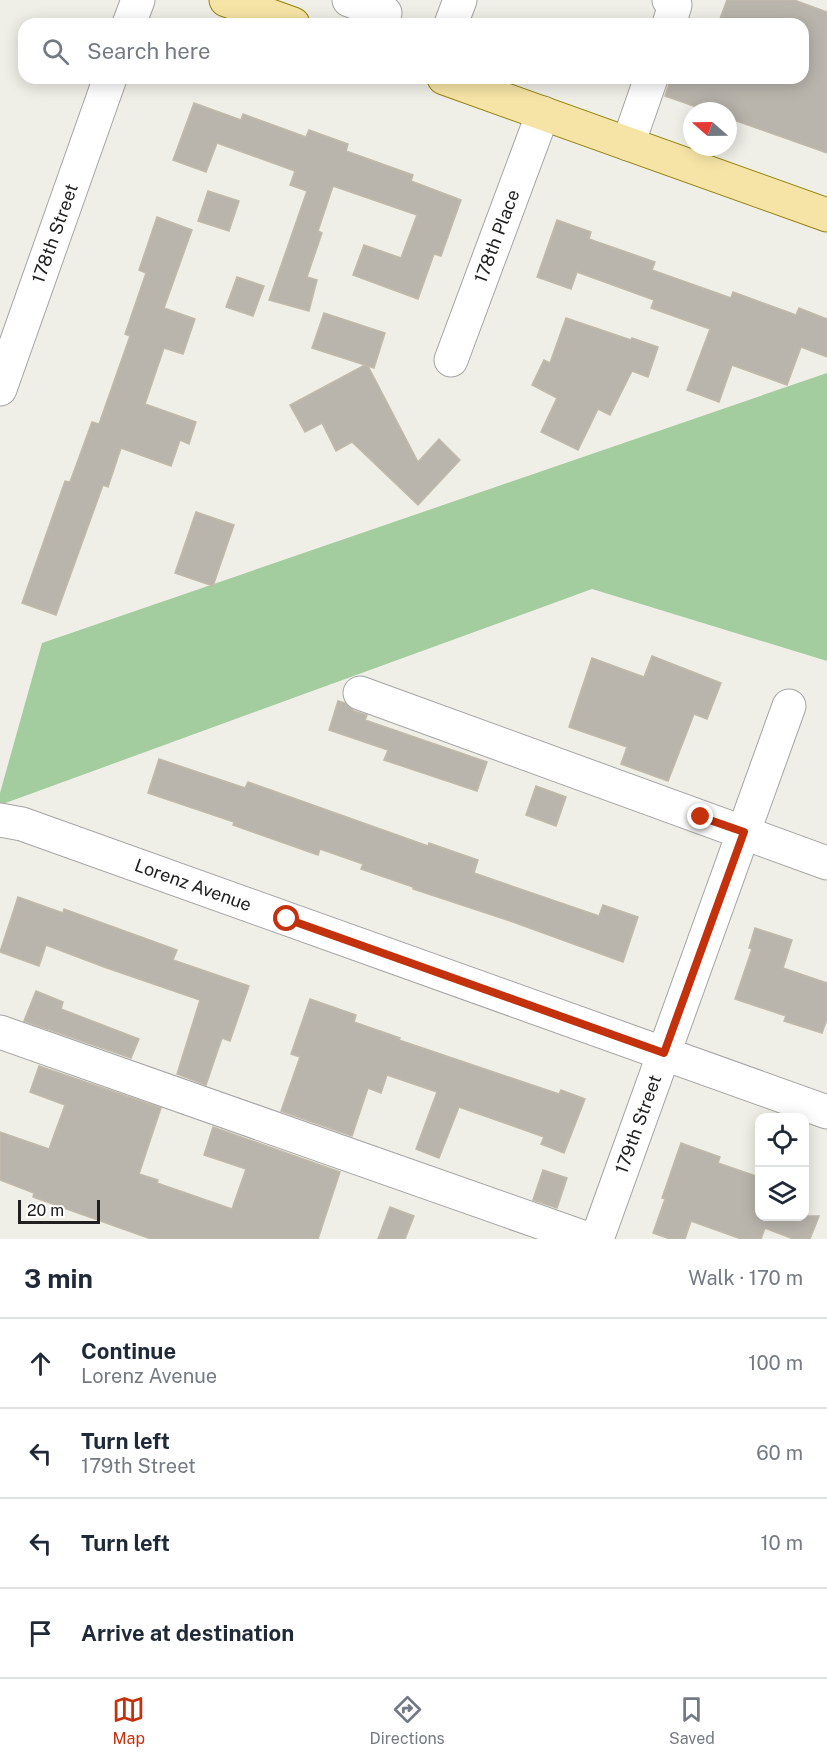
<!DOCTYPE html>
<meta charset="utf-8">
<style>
body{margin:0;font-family:"Public Sans",sans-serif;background:#f6f6f7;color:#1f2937}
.controls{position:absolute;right:18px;bottom:18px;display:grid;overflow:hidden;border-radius:12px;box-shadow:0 3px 15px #0003}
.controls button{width:54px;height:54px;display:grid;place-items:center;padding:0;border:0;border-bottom:2px solid #e0e1e3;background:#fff;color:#1f2937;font:30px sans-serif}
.compass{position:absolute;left:683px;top:102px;width:54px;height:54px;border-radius:50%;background:#fff;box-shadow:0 3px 15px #0003;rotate:290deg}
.scale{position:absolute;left:18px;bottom:15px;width:82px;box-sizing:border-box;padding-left:6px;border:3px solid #202020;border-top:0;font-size:16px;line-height:21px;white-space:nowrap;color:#202020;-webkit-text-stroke:4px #fff;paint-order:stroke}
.stop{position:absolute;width:18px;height:18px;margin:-14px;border:4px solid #c3310d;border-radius:50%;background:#fff}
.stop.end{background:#c3310d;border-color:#fff;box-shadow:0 2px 6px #0008}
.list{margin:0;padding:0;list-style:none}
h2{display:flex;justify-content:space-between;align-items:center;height:78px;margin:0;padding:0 24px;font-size:26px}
h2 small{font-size:20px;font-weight:400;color:#747a83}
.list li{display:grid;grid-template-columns:39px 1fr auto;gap:18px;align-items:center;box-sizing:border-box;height:90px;padding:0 24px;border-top:2px solid #e0e1e3}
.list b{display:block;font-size:22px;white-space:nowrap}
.list p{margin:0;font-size:20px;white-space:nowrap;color:#747a83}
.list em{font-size:20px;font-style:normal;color:#747a83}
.icon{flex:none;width:33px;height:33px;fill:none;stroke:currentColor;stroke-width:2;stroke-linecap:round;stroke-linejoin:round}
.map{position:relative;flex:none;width:827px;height:1239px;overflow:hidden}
.search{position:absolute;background:#fff;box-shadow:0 3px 15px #0003;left:18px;right:18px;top:18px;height:66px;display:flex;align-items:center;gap:15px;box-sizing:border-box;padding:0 21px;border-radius:18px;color:#747a83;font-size:22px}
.sheet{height:438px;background:#fff}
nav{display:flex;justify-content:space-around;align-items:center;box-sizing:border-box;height:84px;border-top:2px solid #e0e1e3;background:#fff;font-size:16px;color:#747a83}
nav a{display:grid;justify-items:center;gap:3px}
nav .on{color:#c3310d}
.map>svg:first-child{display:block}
.forest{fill:#a3cd9f}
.building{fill:#b9b5ad;stroke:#c1b9aa;stroke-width:1.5}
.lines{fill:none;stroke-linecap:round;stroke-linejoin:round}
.minor-casing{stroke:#a4a4a4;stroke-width:35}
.major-casing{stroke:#93810a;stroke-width:35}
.minor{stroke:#fff;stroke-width:33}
.major{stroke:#f6e4a6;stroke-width:33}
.route{stroke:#c3310d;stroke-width:8}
.labels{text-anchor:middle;stroke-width:4.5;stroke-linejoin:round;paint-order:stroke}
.street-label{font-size:18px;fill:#202020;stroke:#fff}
</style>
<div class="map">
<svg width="827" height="1239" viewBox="0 0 827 1239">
<rect width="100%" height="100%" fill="#f0efe7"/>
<path class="forest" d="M827 373V661L592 589 0 805V793L42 643Z"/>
<g class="building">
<path d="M727 0H794L827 12V153L728 118V111H708L665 96 671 78H803V24H718Z"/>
<path d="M194 103 241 120 243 114 306 137 309 130 348 144 346 151 413 175 411 181 461 200 441 256 434 254 418 299 353 275 364 245 401 258 417 215 333 186 318 231 322 233 307 277 317 280 309 311 269 300 307 191 290 185 295 171 217 143 206 172 173 160Z"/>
<path d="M208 191 239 201 229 231 198 221Z"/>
<path d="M157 217 192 230 164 308 195 319 183 354 164 348 145 404 196 422 189 444 180 440 171 466 121 448 108 487 103 485 56 615 22 603 65 481 70 482 92 422 99 424 130 336 125 334 146 273 139 270Z"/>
<path d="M557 220 591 232 589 239 655 262 652 270 731 298 733 292 796 315 799 308 827 319V357L801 347 787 385 732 365 719 402 687 390 710 329 651 308 654 300 577 272 571 289 537 277Z"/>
<path d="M237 277 264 286 253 316 226 307Z"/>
<path d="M324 313 385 333 374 368 368 366 418 462 439 439 460 460 418 505 352 442 336 451 322 423 305 432 290 405 365 365 312 348Z"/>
<path d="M566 318 631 340 632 338 658 347 648 377 632 371 610 415 598 409 578 450 541 432 557 398 532 385 544 360 550 363Z"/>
<path d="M196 512 234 525 213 586 175 573Z"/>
<path d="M652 656 721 683 707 719 694 714 668 781 621 764 627 747 569 727 592 658 644 677Z"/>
<path d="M338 701 345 703 354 711 367 715 365 720 487 762 477 791 384 760 388 750 329 730Z"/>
<path d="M159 759 245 788 248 782 428 846 429 843 478 860 474 873 599 916 603 905 638 917 623 962 513 922 413 889V887L361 869 363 864 320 849 318 855 233 825 234 822 148 793Z"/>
<path d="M536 786 566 797 556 826 526 815Z"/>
<path d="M18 897 63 913 64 909 177 950 173 960 249 986 230 1041 222 1038 206 1085 177 1074 200 1000 104 967 46 945 39 966 0 952Z"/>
<path d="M755 928 792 940 783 968 827 983V1019L822 1033 784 1021 786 1016 735 999 752 949 749 948Z"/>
<path d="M36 991 63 1002 61 1009 139 1039 131 1058 24 1021Z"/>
<path d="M310 999 356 1015 354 1022 400 1038 399 1040 559 1094 561 1090 585 1099 564 1153 541 1144 544 1137 459 1107 439 1158 416 1149 437 1092 387 1075 381 1093 368 1088 352 1136 281 1111 300 1057 291 1054Z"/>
<path d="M39 1066 161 1108 139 1174 158 1180 157 1183 232 1209 246 1169 204 1155 213 1127 340 1172 318 1239H151L33 1197 34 1193 0 1180V1132L49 1149 65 1105 30 1092Z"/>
<path d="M681 1143 720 1157 718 1163 759 1177V1216H819L810 1239H793L765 1228 761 1239H741L691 1221 685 1239H670L653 1233 665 1199 662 1198Z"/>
<path d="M543 1170 567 1178 557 1208 533 1200Z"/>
<path d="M390 1207 414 1216 405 1239H378Z"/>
</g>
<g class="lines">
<defs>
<g id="minor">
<path d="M349 0 385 13"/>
<path d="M129 24 138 0"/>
<path d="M451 24 460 0"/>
<path d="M669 24 675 5 669 0"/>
<path d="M628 144 651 78"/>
<path id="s1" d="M451 360 543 113"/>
<path id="s2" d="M0 389 110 78"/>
<path d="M360 693 827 863"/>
<path id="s3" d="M0 820 22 824 827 1112"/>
<path d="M0 1032 588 1239"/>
<path id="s4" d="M597 1239 789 706"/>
</g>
<g id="major">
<path d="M226 0 293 24"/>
<path d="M444 78 827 215"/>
</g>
</defs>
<use href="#minor" class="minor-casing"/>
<use href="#major" class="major-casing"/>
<use href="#minor" class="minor"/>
<use href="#major" class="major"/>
</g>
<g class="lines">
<path class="route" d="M287 919 664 1053 744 832 701 817"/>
</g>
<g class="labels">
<g class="street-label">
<text dy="6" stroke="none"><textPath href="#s2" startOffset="165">178th Street</textPath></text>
<text dy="6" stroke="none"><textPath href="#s1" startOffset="132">178th Place</textPath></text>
<text dy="6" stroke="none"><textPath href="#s3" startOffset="204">Lorenz Avenue</textPath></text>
<text dy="6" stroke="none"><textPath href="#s4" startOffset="122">179th Street</textPath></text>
</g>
</g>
</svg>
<div class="controls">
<button><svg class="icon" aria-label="locate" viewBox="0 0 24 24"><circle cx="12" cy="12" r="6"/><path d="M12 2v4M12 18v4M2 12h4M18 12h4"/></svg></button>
<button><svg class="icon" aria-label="layers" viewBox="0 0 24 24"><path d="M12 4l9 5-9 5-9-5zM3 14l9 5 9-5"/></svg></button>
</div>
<svg class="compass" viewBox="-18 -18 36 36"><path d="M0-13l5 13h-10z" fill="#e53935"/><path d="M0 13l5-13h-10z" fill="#747a83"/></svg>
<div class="scale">20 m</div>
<div class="stop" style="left:287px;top:919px"></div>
<div class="stop end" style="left:701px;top:817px"></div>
<div class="search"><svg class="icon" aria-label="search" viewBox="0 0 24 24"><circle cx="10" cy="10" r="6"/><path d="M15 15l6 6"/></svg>Search here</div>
</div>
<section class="sheet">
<h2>3 min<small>Walk · 170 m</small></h2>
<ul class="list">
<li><svg class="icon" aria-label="ahead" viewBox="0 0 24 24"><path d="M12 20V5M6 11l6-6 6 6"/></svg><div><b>Continue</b><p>Lorenz Avenue</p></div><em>100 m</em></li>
<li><svg class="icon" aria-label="left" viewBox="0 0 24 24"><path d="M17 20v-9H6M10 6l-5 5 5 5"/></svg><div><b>Turn left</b><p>179th Street</p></div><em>60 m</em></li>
<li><svg class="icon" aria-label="left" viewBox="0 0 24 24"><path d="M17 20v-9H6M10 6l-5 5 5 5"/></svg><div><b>Turn left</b></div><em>10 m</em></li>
<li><svg class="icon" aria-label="arrive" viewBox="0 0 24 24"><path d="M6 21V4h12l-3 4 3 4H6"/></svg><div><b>Arrive at destination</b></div></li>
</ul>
</section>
<nav>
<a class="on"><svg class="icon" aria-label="map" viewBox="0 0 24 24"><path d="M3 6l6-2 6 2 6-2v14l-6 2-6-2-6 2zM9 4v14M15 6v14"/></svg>Map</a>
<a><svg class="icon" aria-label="directions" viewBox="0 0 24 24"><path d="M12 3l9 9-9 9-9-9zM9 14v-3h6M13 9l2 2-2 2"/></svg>Directions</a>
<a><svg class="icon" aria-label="saved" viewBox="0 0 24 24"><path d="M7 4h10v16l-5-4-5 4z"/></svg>Saved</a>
</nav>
